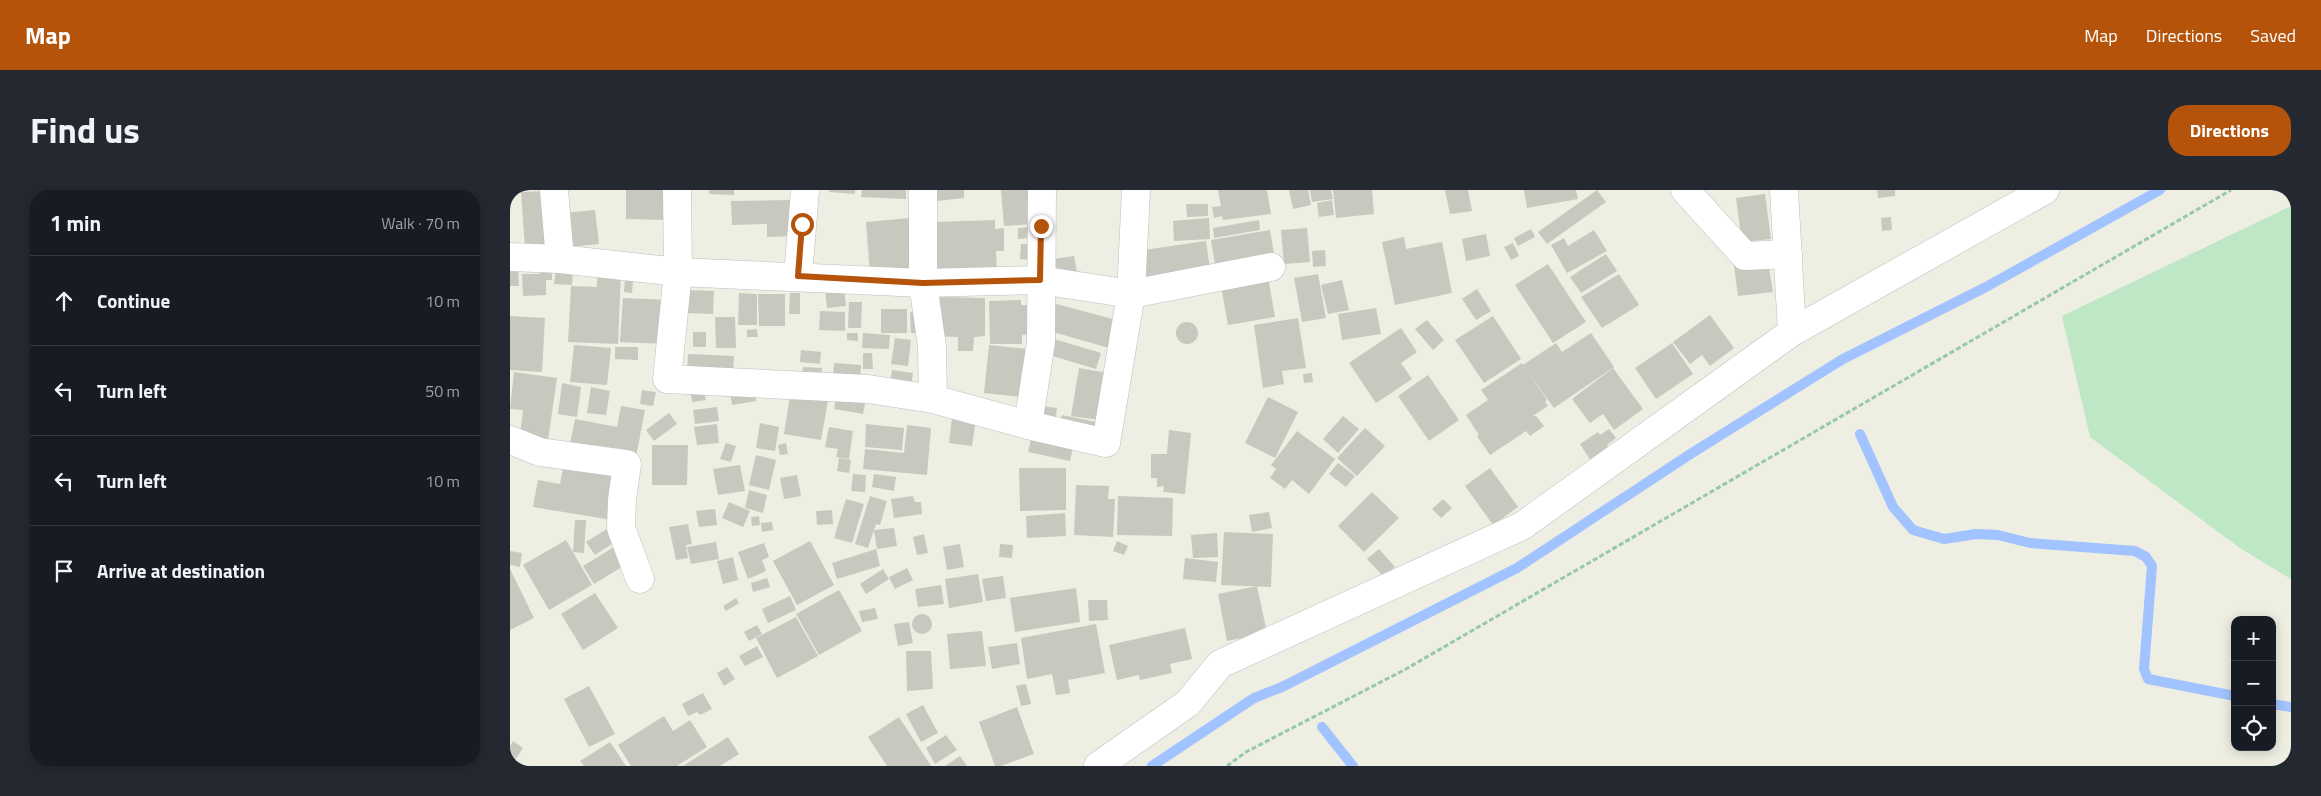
<!DOCTYPE html>
<meta charset="utf-8">
<style>
body{margin:0;font-family:"Titillium Web",sans-serif;background:#242831;color:#f1f3f6}
.controls{position:absolute;right:15px;bottom:15px;display:grid;overflow:hidden;border-radius:10px;box-shadow:0 2px 12px #0003}
.controls button{width:45px;height:45px;display:grid;place-items:center;padding:0;border:0;border-bottom:1px solid #363941;background:#171b24;color:#f1f3f6;font:25px sans-serif}
.stop{position:absolute;width:15px;height:15px;margin:-11px;border:4px solid #b45309;border-radius:50%;background:#fff}
.stop.end{background:#b45309;border-color:#fff;box-shadow:0 1px 5px #0008}
.list{margin:0;padding:0;list-style:none}
h2{display:flex;justify-content:space-between;align-items:center;height:65px;margin:0;padding:0 20px;font-size:21px}
h2 small{font-size:16px;font-weight:400;color:#9ea1a6}
.list li{display:grid;grid-template-columns:32px 1fr auto;gap:15px;align-items:center;box-sizing:border-box;height:90px;padding:0 20px;border-top:1px solid #363941}
.list b{display:block;font-size:19px;white-space:nowrap}
.list em{font-size:16px;font-style:normal;color:#9ea1a6}
.icon{flex:none;width:28px;height:28px;fill:none;stroke:currentColor;stroke-width:2;stroke-linecap:round;stroke-linejoin:round}
.map{position:relative;flex:none;width:1781px;height:576px;overflow:hidden;border-radius:20px}
header{display:flex;align-items:center;gap:30px;box-sizing:border-box;height:70px;padding:0 25px;background:#b45309;color:#fff}
header strong{font-size:24px}
nav{display:flex;gap:28px;margin-inline-start:auto;font-size:18px}
.intro{display:flex;align-items:center;justify-content:space-between;box-sizing:border-box;height:120px;padding:0 30px}
h1{margin:0;font-size:35px}
.button{padding:12px 22px;border-radius:20px;background:#b45309;color:#fff;font-size:18px;font-weight:700}
main{display:flex;gap:30px;padding:0 30px}
aside{flex:1;background:#171b24;border-radius:20px;box-shadow:0 2px 12px #0003}
.map>svg:first-child{display:block}
.green{fill:#bde7c5}
.lines{fill:none;stroke-linecap:round;stroke-linejoin:round}
.stream{stroke:#a1c3ff;stroke-width:10}
.building{fill:#c9c8bf}
.minor-casing{stroke:#bcbec4;stroke-width:29}
.path{stroke:#96c8ae;stroke-width:3;stroke-dasharray:5 2.5;stroke-linecap:butt}
.minor{stroke:#fff;stroke-width:28}
.route{stroke:#b45309;stroke-width:6}
</style>
<header>
<strong>Map</strong>
<nav><a>Map</a><a>Directions</a><a>Saved</a></nav>
</header>
<div class="intro"><h1>Find us</h1><a class="button">Directions</a></div>
<main>
<aside>
<h2>1 min<small>Walk · 70 m</small></h2>
<ul class="list">
<li><svg class="icon" aria-label="ahead" viewBox="0 0 24 24"><path d="M12 20V5M6 11l6-6 6 6"/></svg><div><b>Continue</b></div><em>10 m</em></li>
<li><svg class="icon" aria-label="left" viewBox="0 0 24 24"><path d="M17 20v-9H6M10 6l-5 5 5 5"/></svg><div><b>Turn left</b></div><em>50 m</em></li>
<li><svg class="icon" aria-label="left" viewBox="0 0 24 24"><path d="M17 20v-9H6M10 6l-5 5 5 5"/></svg><div><b>Turn left</b></div><em>10 m</em></li>
<li><svg class="icon" aria-label="arrive" viewBox="0 0 24 24"><path d="M6 21V4h12l-3 4 3 4H6"/></svg><div><b>Arrive at destination</b></div></li>
</ul>
</aside>
<div class="map">
<svg width="1781" height="576" viewBox="0 0 1781 576">
<rect width="100%" height="100%" fill="#eeeee2"/>
<path class="green" d="M1781 16V389L1730 358 1580 247 1552 126Z"/>
<g class="lines">
<g class="stream">
<path d="M1350 244 1383 317 1403 340 1434 349 1466 344 1488 345 1520 353 1625 361 1636 367 1642 376 1634 479 1638 489 1725 506"/>
<path d="M1762 514 1781 517"/>
<path d="M812 537 843 576"/>
<path d="M642 576 744 508 772 497 1007 378 1182 263 1333 169 1476 97 1650 0"/>
</g>
</g>
<g class="building">
<path d="M116 0H160L159 30 116 29Z"/>
<path d="M199 0H224V5L199 4Z"/>
<path d="M320 0H345V4L319 2Z"/>
<path d="M352 0H396V9L351 7Z"/>
<path d="M416 0H454V8L417 12Z"/>
<path d="M491 0H520L522 34 494 36Z"/>
<path d="M708 0H757L761 24 713 30 712 26 704 28 702 17 711 16Z"/>
<path d="M779 0H798L801 15 783 19Z"/>
<path d="M800 0H821L823 9 802 12Z"/>
<path d="M823 0H862L864 24 826 28Z"/>
<path d="M935 0H958L962 21 940 24Z"/>
<path d="M1014 0H1066L1068 9 1017 18Z"/>
<path d="M1087 0 1096 12 1037 54 1028 42Z"/>
<path d="M1367 0H1385V6L1368 8Z"/>
<path d="M36 1 39 57 15 58 11 2Z"/>
<path d="M1255 4 1261 49 1232 52 1226 8Z"/>
<path d="M281 10 282 46 257 47V34L222 35 221 11Z"/>
<path d="M822 10 824 25 809 27 807 13Z"/>
<path d="M676 14H698V26L677 27Z"/>
<path d="M85 20 89 54 58 57 54 23Z"/>
<path d="M1381 27 1382 40 1372 41 1371 28Z"/>
<path d="M400 28 404 80 360 84 356 32Z"/>
<path d="M699 28 700 49 664 51 663 31Z"/>
<path d="M485 30V39L494 38V61H486L487 83 424 85 422 32Z"/>
<path d="M749 30 750 40 704 48 703 38Z"/>
<path d="M521 37V48L508 49V38Z"/>
<path d="M797 38 800 72 774 74 771 40Z"/>
<path d="M1021 39 1025 47 1008 56 1004 48Z"/>
<path d="M760 40 765 70 706 80 701 50Z"/>
<path d="M1084 40 1097 61 1057 83 1041 55 1054 48 1058 56Z"/>
<path d="M976 44 980 66 956 71 952 49Z"/>
<path d="M894 47 896 59 932 52 942 103 885 115 872 52Z"/>
<path d="M696 51 701 86 632 96 627 61Z"/>
<path d="M1003 53 1009 66 1001 70 994 57Z"/>
<path d="M511 54H520L519 70 510 69Z"/>
<path d="M815 60 816 76 803 77 802 61Z"/>
<path d="M1096 64 1107 81 1071 103 1060 87Z"/>
<path d="M564 66 568 88 541 93 537 70Z"/>
<path d="M1258 72 1263 102 1228 106 1224 76Z"/>
<path d="M42 73V90H36V105L13 106 12 84H30L29 74Z"/>
<path d="M1038 74 1076 132 1043 153 1005 95Z"/>
<path d="M0 77H8L9 96H0Z"/>
<path d="M46 79 63 80 62 95 44 94Z"/>
<path d="M87 80 111 81 108 154 58 152 61 96 87 97Z"/>
<path d="M808 84 816 128 792 132 784 88Z"/>
<path d="M1109 84 1129 115 1092 138 1071 107Z"/>
<path d="M758 87 765 127 718 135 711 96Z"/>
<path d="M115 89 123 90 122 103 114 102Z"/>
<path d="M832 90 839 120 818 124 811 95Z"/>
<path d="M334 98 336 116 317 118 315 99Z"/>
<path d="M967 99 981 121 966 130 952 109Z"/>
<path d="M177 100 204 101 203 124 176 123Z"/>
<path d="M229 103 247 104V135H228Z"/>
<path d="M280 103H290V124H279Z"/>
<path d="M248 104H275V136H249Z"/>
<path d="M427 107 475 108V146L464 147 463 161H448V147L427 146Z"/>
<path d="M113 108 158 110 155 154 110 152Z"/>
<path d="M511 110V115H521L522 144 512 145V154H480L479 111Z"/>
<path d="M339 112H352L351 138H338Z"/>
<path d="M543 113 614 132 606 160 536 140Z"/>
<path d="M866 118 871 144 832 150 828 124Z"/>
<rect x="371" y="119" width="26" height="24"/>
<path d="M310 121 335 122V141L309 140Z"/>
<path d="M400 122H414L415 143H401Z"/>
<path d="M1200 125 1224 158 1200 176 1192 165 1180 174 1163 152Z"/>
<path d="M0 126 35 128 32 182 0 180Z"/>
<path d="M983 126 1011 169 974 193 945 150Z"/>
<path d="M205 127H225L226 158H206Z"/>
<path d="M788 128 796 178 772 181 774 194 753 198 744 135Z"/>
<path d="M917 130 934 150 923 160 905 139Z"/>
<circle cx="677" cy="143" r="11"/>
<path d="M891 138 907 162 891 173 902 189 866 213 839 173Z"/>
<path d="M247 139 248 147H237V140Z"/>
<rect x="183" y="142" width="13" height="15"/>
<path d="M337 143H348V151L337 150Z"/>
<path d="M353 143 380 145 379 159 352 158Z"/>
<path d="M1081 143 1104 177 1044 218 1013 175 1046 153 1052 162Z"/>
<path d="M385 148 401 150 398 176 381 174Z"/>
<path d="M544 149 591 163 586 179 539 165Z"/>
<path d="M1162 153 1183 184 1146 209 1125 178Z"/>
<path d="M64 155 101 158 97 195 60 192Z"/>
<path d="M479 155 526 160 521 208 474 203Z"/>
<path d="M105 157H128V170L105 169Z"/>
<path d="M291 160 311 162 310 174 290 172Z"/>
<path d="M353 163H362L363 179H353Z"/>
<path d="M178 164 224 166 223 189 177 187Z"/>
<path d="M324 173 351 175 350 189 323 187Z"/>
<path d="M1012 173 1037 210 1035 212 1038 216 1023 226H1026L1034 236 1020 246 1016 241 980 265 967 246 969 245 956 225 978 210 971 200Z"/>
<path d="M293 177 312 178 311 187 292 185Z"/>
<path d="M569 178 603 184 596 231 561 226Z"/>
<path d="M1103 178 1133 219 1104 240 1093 224 1080 233 1062 209Z"/>
<path d="M382 180 403 183 401 196 380 193Z"/>
<path d="M4 182 47 188 38 250 10 245 13 220 0 219Z"/>
<path d="M802 183 803 192 794 193 793 184Z"/>
<path d="M918 185 949 230 919 251 888 206Z"/>
<path d="M52 193 71 197 67 227 48 224Z"/>
<path d="M81 197 100 201 96 225 77 223Z"/>
<path d="M180 197 194 203 196 210 182 212Z"/>
<path d="M245 198 246 211 222 215 220 201Z"/>
<path d="M281 199 319 205 311 250 274 244Z"/>
<path d="M132 200 146 202 143 216 130 214Z"/>
<path d="M327 200 357 204 353 224 324 219Z"/>
<path d="M758 207 788 222 765 268 735 253Z"/>
<path d="M525 215 547 218 545 235 523 232Z"/>
<path d="M111 216 135 220 126 267 60 254 65 229 107 237Z"/>
<path d="M207 217 209 231 185 234 183 220Z"/>
<path d="M443 219 467 222 462 256 439 253Z"/>
<path d="M159 223 167 234 144 251 136 240Z"/>
<path d="M552 225 596 234 595 241 550 232Z"/>
<path d="M833 226 849 239 828 263 813 249Z"/>
<path d="M250 233 269 237 265 261 246 258Z"/>
<path d="M207 234 209 253 187 255 184 237Z"/>
<path d="M356 234 394 238 392 260 355 257Z"/>
<path d="M397 235 421 238 417 285 353 279 355 259 394 263Z"/>
<path d="M319 237 343 241 339 269 326 267 328 259 315 257Z"/>
<path d="M855 238 875 256 847 286 827 268Z"/>
<path d="M1099 239 1106 248 1097 255 1099 259 1081 271 1070 254 1088 242 1090 245Z"/>
<path d="M523 240 565 249 560 271 518 262Z"/>
<path d="M659 240 681 243 675 304 653 302 654 296 647 297V288H641V264H657Z"/>
<path d="M787 241 825 269 799 304 782 290 775 299 760 288 766 279 761 275Z"/>
<path d="M216 253 226 256 221 272 210 269Z"/>
<path d="M276 253 278 264 270 265 268 255Z"/>
<path d="M142 255H178L177 295H142Z"/>
<path d="M246 265 266 270 259 300 239 295Z"/>
<path d="M55 267 112 277 102 330 23 317 28 290 50 294Z"/>
<path d="M329 268 341 270 339 283 327 281Z"/>
<path d="M828 273 845 286 836 297 819 284Z"/>
<path d="M230 275 235 301 208 305 203 279Z"/>
<path d="M509 278H556V320L510 321Z"/>
<path d="M980 278 1008 317 983 335 955 296Z"/>
<path d="M343 284 356 285 355 302 341 301Z"/>
<path d="M364 284 386 287 384 301 362 297Z"/>
<path d="M287 285 291 306 274 309 270 288Z"/>
<path d="M566 295 599 296 598 309H605L603 347 564 345Z"/>
<path d="M239 300 257 305 253 323 235 318Z"/>
<path d="M862 302 889 328 854 362 828 336Z"/>
<path d="M360 306 377 311 370 335 366 334 358 358 345 354Z"/>
<path d="M403 306 405 312H411L412 324 384 328 381 309Z"/>
<path d="M608 306 663 308 662 346 607 345Z"/>
<path d="M336 309 354 314 342 353 324 348Z"/>
<path d="M933 309 942 318 931 328 922 319Z"/>
<path d="M219 312 240 321 233 337 212 328Z"/>
<path d="M205 319 207 335 189 337 186 321Z"/>
<path d="M322 320 323 334 307 335 306 321Z"/>
<path d="M759 322 762 338 742 342 739 325Z"/>
<path d="M555 323 556 346 517 348 516 326Z"/>
<path d="M249 326 250 335 242 336 241 327Z"/>
<path d="M65 330H76L74 363 63 362Z"/>
<path d="M262 332 263 340 252 342 251 333Z"/>
<path d="M178 334 182 354 176 355 178 368 166 370 159 337Z"/>
<path d="M100 337 108 350 85 365 76 352Z"/>
<path d="M384 338 387 356 367 359 364 340Z"/>
<path d="M714 342 763 344 761 397 711 395Z"/>
<path d="M707 343 708 367 683 368 681 345Z"/>
<path d="M414 344 418 363 407 365 403 347Z"/>
<path d="M56 350 82 395 39 420 13 375Z"/>
<path d="M300 351 324 395 287 415 263 371Z"/>
<path d="M607 351 618 356 614 365 603 361Z"/>
<path d="M206 352 209 369 181 374 177 357Z"/>
<path d="M254 353 259 367 252 370 256 381 238 389 228 362Z"/>
<path d="M109 354 120 372 84 394 73 376Z"/>
<path d="M450 354 454 377 437 380 433 357Z"/>
<path d="M490 354 503 355 502 368 489 367Z"/>
<path d="M366 359 370 376 327 389 322 373Z"/>
<path d="M869 359 885 377 873 386 857 369Z"/>
<path d="M0 361 12 363 10 377 0 375Z"/>
<path d="M223 367 228 390 213 394 207 371Z"/>
<path d="M675 368 708 372 706 392 673 389Z"/>
<path d="M397 378 403 390 385 399 379 387Z"/>
<path d="M0 379 24 428 0 440Z"/>
<path d="M373 379 379 389 356 404 350 394Z"/>
<path d="M468 384 473 412 439 418 435 389Z"/>
<path d="M493 386 496 408 476 411 472 389Z"/>
<path d="M257 388 260 397 243 402 241 393Z"/>
<path d="M431 395 434 414 408 417 405 399Z"/>
<path d="M747 396 757 443 717 451 708 404Z"/>
<path d="M566 398 570 432 505 442 500 408Z"/>
<path d="M329 400 352 441 309 465 286 424Z"/>
<path d="M85 403 108 438 73 460 51 424Z"/>
<path d="M280 406 286 420 258 433 252 419Z"/>
<path d="M226 408 229 413 216 421 213 416Z"/>
<path d="M578 410H597L598 430 579 431Z"/>
<path d="M365 418 368 429 352 432 349 421Z"/>
<circle cx="412" cy="434" r="10"/>
<path d="M286 427 308 466 267 488 246 448Z"/>
<path d="M399 432 403 453 388 456 384 434Z"/>
<path d="M586 434 595 483 558 490 560 503 546 505 542 484 517 489 511 448Z"/>
<path d="M247 435 252 444 239 451 234 442Z"/>
<path d="M675 438 682 469 660 474 662 483 630 490 629 485 607 490 599 455Z"/>
<path d="M472 441 476 476 440 479 437 444Z"/>
<path d="M507 453 510 474 482 479 478 457Z"/>
<path d="M247 456 253 467 235 476 229 466Z"/>
<path d="M396 461H421L423 499 397 501Z"/>
<path d="M217 477 225 489 214 496 207 483Z"/>
<path d="M516 494 521 514 511 516 506 496Z"/>
<path d="M79 496 105 544 79 557 54 509Z"/>
<path d="M193 503 202 519 190 525 187 522 178 526 172 514Z"/>
<path d="M413 515 428 543 411 552 396 524Z"/>
<path d="M507 517 524 564 491 576H485L469 532Z"/>
<path d="M154 526 163 541 180 530 197 557 167 576H121L108 555Z"/>
<path d="M389 527 421 576H377L358 547Z"/>
<path d="M436 545 447 560 425 574 416 558Z"/>
<path d="M218 547 229 564 210 576H173Z"/>
<path d="M3 551 13 558 5 570 0 566V556Z"/>
<path d="M100 552 116 576H74L70 571Z"/>
<path d="M450 566 457 576H435Z"/>
</g>
<g class="lines">
<defs>
<g id="minor">
<path d="M44 0 50 69"/>
<path d="M167 0 168 82 157 189 358 199 423 209 518 235 596 253 621 104 626 0"/>
<path d="M413 0V93L422 157 423 209"/>
<path d="M1175 0 1235 66 1278 64"/>
<path d="M1274 0 1282 142"/>
<path d="M0 67 50 69 168 82 413 93 530 90 621 104 761 77"/>
<path d="M288 86 295 0"/>
<path d="M518 235 531 152 532 0"/>
<path d="M0 250 30 262 117 274 112 310 111 338 130 389"/>
<path d="M588 576 678 513 710 474 1012 336 1282 142 1535 0"/>
</g>
</defs>
<use href="#minor" class="minor-casing"/>
<path class="path" d="M717 576 736 562 896 479 1721 0"/>
<use href="#minor" class="minor"/>
</g>
<g class="lines">
<path class="route" d="M292 34 288 86 413 93 530 90 531 36"/>
</g>
</svg>
<div class="controls">
<button>+</button>
<button>−</button>
<button><svg class="icon" aria-label="locate" viewBox="0 0 24 24"><circle cx="12" cy="12" r="6"/><path d="M12 2v4M12 18v4M2 12h4M18 12h4"/></svg></button>
</div>
<div class="stop" style="left:292px;top:34px"></div>
<div class="stop end" style="left:531px;top:36px"></div>
</div>
</main>
